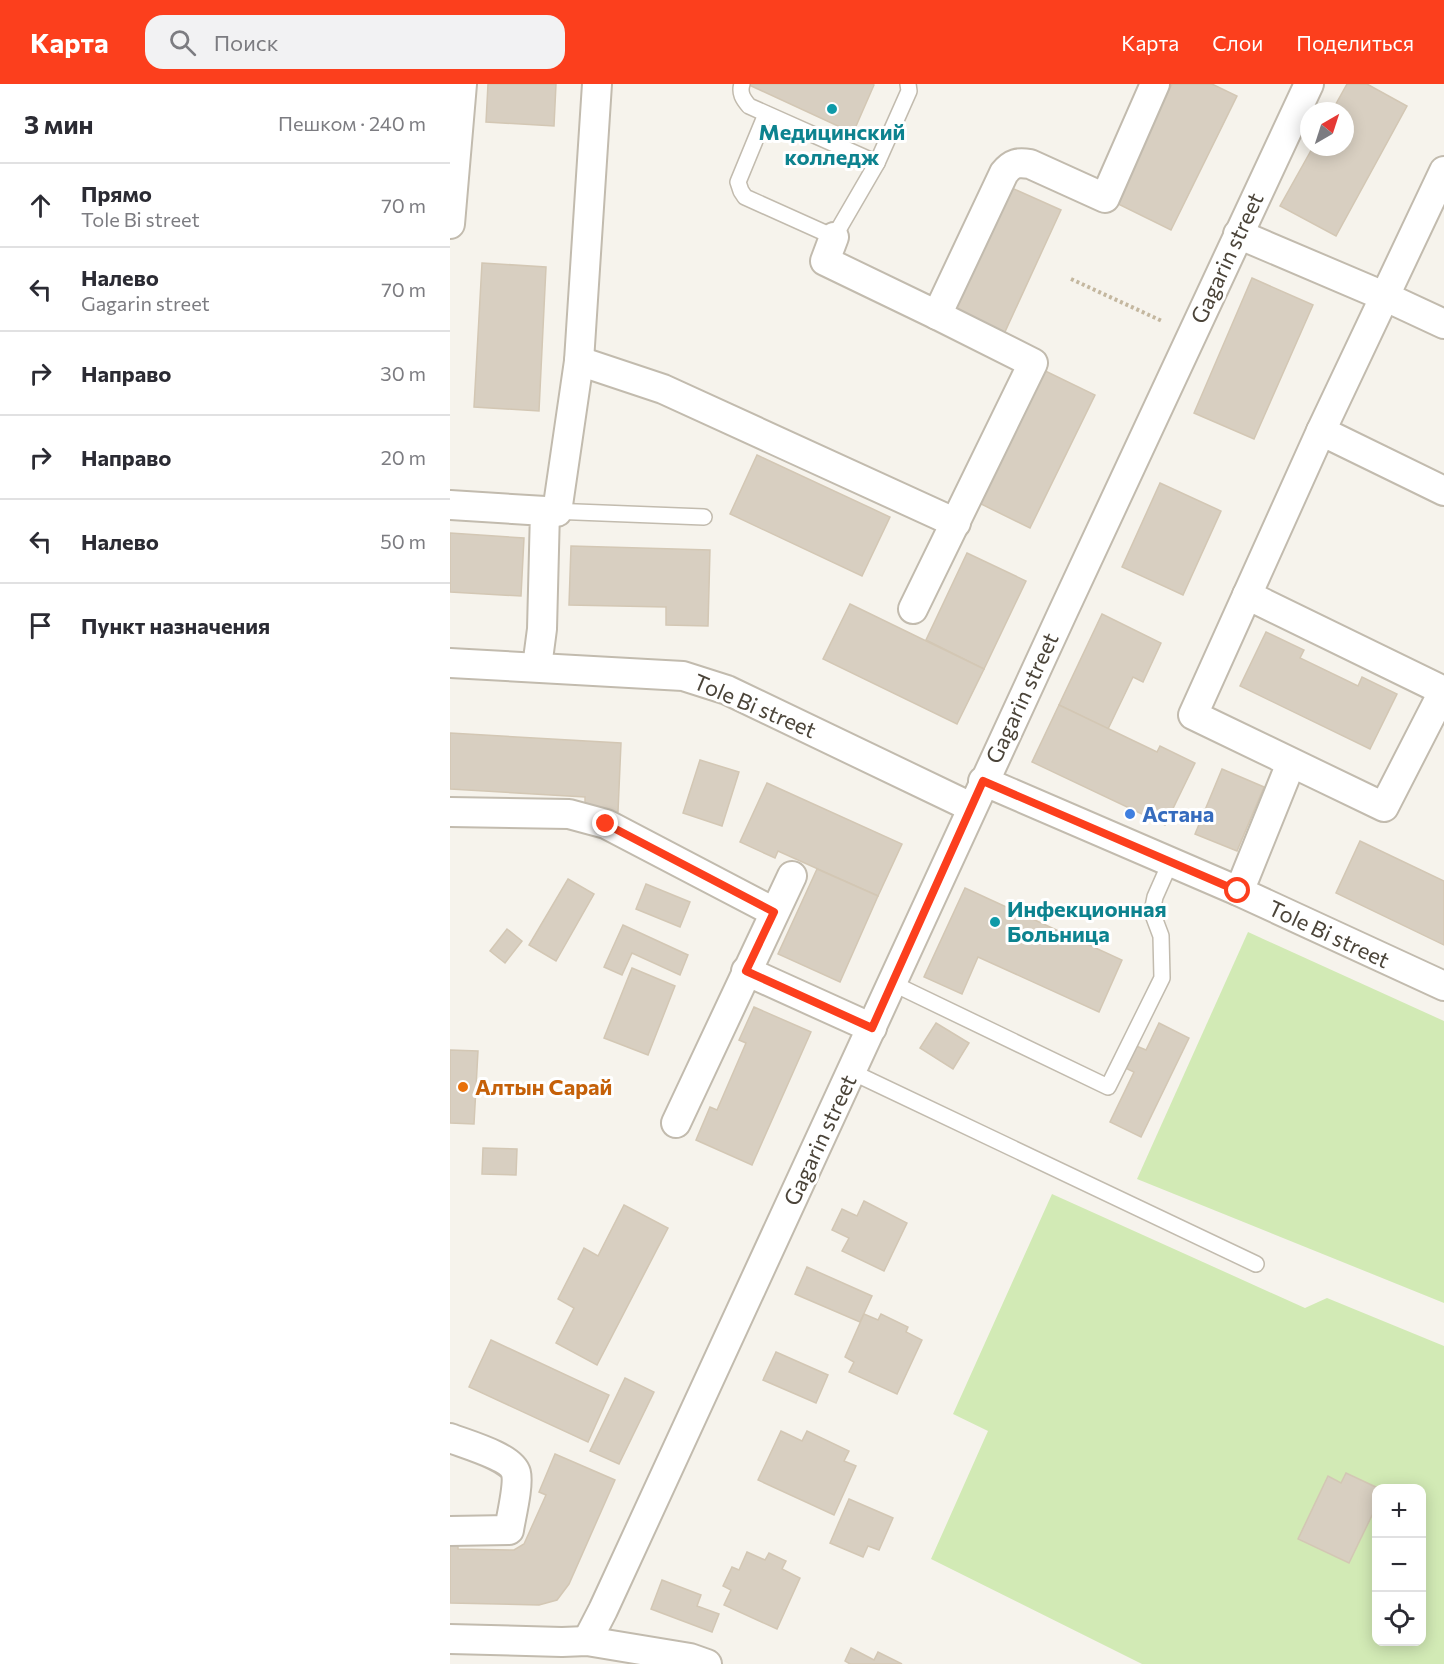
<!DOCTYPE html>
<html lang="ru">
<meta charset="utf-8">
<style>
body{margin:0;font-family:Commissioner,sans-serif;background:#f2f2f3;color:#2b2b33}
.controls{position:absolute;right:18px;bottom:18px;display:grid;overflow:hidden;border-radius:12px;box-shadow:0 3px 15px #0003}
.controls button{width:54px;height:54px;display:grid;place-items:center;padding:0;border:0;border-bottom:2px solid #e1e1e2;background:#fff;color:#2b2b33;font:30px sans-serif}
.compass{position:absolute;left:850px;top:18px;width:54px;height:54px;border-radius:50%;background:#fff;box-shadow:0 3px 15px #0003;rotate:39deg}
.stop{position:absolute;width:18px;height:18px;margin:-14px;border:4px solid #fc3f1d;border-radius:50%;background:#fff}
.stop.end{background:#fc3f1d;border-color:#fff;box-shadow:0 2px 6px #0008}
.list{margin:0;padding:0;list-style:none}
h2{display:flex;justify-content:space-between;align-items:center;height:78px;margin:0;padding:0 24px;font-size:26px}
h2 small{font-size:20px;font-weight:400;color:#7c7c81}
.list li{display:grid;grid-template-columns:39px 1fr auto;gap:18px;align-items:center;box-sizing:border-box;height:84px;padding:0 24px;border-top:2px solid #e1e1e2}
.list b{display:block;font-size:22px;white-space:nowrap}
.list p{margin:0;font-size:20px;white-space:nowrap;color:#7c7c81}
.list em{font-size:20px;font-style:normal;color:#7c7c81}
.icon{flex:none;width:33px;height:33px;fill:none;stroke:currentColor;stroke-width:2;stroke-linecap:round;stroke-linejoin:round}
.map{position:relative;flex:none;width:994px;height:1580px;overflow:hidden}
header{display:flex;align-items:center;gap:36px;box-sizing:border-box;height:84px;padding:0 30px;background:#fc3f1d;color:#fff}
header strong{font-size:28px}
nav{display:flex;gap:33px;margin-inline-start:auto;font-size:21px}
.search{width:420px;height:54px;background:#f2f2f3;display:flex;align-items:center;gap:15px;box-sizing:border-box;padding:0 21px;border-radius:18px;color:#7c7c81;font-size:22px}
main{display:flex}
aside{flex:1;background:#fff}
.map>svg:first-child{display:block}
.green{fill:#d2eab5;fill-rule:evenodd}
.building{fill:#d8cfc1;stroke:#d3c7b4;stroke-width:1.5}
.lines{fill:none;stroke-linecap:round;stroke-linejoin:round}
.lane-casing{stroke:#c2bbae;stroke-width:18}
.street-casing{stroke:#c2bbae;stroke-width:32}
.path{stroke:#c4b79f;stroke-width:4;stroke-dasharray:3 3;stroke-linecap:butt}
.lane{stroke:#fff;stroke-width:15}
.street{stroke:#fff;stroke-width:28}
.route{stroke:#fc3f1d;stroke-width:8}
.culture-dot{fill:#0f9aa8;stroke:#fff;stroke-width:2}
.shop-dot{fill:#3f7fe0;stroke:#fff;stroke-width:2}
.food-dot{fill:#e8710a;stroke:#fff;stroke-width:2}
.labels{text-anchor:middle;stroke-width:6;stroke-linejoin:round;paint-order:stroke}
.culture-label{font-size:22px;font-weight:bold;fill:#0d838f;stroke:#fff}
.street-label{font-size:22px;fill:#4b4439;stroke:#fff}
.shop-label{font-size:22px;font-weight:bold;fill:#366cbe;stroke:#fff;text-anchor:start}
.food-label{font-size:22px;font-weight:bold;fill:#c56008;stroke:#fff;text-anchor:start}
</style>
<header>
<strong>Карта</strong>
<div class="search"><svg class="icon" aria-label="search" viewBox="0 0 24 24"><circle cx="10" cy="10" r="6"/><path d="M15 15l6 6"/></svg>Поиск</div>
<nav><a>Карта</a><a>Слои</a><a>Поделиться</a></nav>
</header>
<main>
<aside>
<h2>3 мин<small>Пешком · 240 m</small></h2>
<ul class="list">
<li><svg class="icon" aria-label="ahead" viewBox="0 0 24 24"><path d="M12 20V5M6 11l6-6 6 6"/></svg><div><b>Прямо</b><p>Tole Bi street</p></div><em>70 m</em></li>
<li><svg class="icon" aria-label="left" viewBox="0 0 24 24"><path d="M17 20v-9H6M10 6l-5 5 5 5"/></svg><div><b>Налево</b><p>Gagarin street</p></div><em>70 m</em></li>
<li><svg class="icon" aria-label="right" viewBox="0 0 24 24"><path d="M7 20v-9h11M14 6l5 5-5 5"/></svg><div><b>Направо</b></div><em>30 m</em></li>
<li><svg class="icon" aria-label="right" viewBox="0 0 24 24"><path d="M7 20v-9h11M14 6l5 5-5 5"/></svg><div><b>Направо</b></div><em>20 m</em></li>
<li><svg class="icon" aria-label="left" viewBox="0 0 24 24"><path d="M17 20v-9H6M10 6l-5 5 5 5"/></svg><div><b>Налево</b></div><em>50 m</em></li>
<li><svg class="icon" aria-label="arrive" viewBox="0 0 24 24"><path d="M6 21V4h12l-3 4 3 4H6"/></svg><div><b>Пункт назначения</b></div></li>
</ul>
</aside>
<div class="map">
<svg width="994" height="1580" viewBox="0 0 994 1580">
<rect width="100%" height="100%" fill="#f6f3ec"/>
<g class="green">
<path d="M798 848 994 937V1219L687 1095Z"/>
<path d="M602 1110 855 1224 877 1214 994 1262V1580H692L481 1475 538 1347 503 1330ZM926 1404H972V1558H926Z"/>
</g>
<g class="building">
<path d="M38 0H106L104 42 36 38Z"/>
<path d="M297 0H423L424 1 403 49Z"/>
<path d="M722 0H762L787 12 721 146 664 118Z"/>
<path d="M897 0H917L957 22 886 152 830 122 863 63H895V27H882Z"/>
<path d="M555 101 611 126 554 250 498 224Z"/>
<path d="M32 179 96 183 89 327 24 323Z"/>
<path d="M802 194 863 221 804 355 744 329Z"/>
<path d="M585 282 645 311 580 444 527 418Z"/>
<path d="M307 371 440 433 412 492 280 430Z"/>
<path d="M710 399 771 427 733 511 672 483Z"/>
<path d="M0 449 74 454 71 512 0 508Z"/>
<path d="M121 462 260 466 258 542 216 541V523L119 521Z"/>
<path d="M517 469 576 497 534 585 476 556Z"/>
<path d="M400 520 534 585 507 640 373 575Z"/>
<path d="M652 530 711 559 693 598 683 593 658 645 609 621Z"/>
<path d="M816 548 854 566 850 574 908 602 912 593 947 610 920 665 790 602Z"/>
<path d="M609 621 707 668 710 662 745 679 715 741 582 678Z"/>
<path d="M0 649 171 659 168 728 135 726V713L0 705Z"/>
<path d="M250 676 289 688 272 742 233 729Z"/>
<path d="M772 685 814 703 787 767 745 750Z"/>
<path d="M317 699 452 760 428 812 328 767 325 774 290 758Z"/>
<path d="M910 757 994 797V861L886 809Z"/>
<path d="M367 785 428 812 390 898 328 870Z"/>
<path d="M118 795 144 810 106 877 79 861Z"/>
<path d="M196 800 240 818 230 843 186 825Z"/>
<path d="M515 804 672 876 649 928 528 873 512 910 474 893Z"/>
<path d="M173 841 238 871 230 891 182 869 172 891 154 883Z"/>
<path d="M57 845 72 857 55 879 40 867Z"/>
<path d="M182 884 225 902 198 971 154 954Z"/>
<path d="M304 923 361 948 302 1081 246 1056 260 1023 267 1026 296 959 289 956Z"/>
<path d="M486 939 519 959 503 985 470 964Z"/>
<path d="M709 939 739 954 691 1053 660 1038 684 988 673 983 684 961 696 966Z"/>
<path d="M0 966 28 967 24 1040 0 1039Z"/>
<path d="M33 1064 67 1065 66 1091 32 1090Z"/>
<path d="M414 1117 457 1139 434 1187 392 1167 399 1154 382 1146 392 1125 407 1132Z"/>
<path d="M174 1121 218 1144 147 1281 106 1259 124 1224 108 1215 134 1164 148 1172Z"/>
<path d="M357 1183 422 1212 410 1238 345 1210Z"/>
<path d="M414 1230 428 1236 431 1230 458 1243 456 1248 472 1256 447 1310 399 1288 404 1278 395 1273Z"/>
<path d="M41 1256 159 1311 138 1358 19 1303Z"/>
<path d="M326 1268 378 1291 366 1319 313 1296Z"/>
<path d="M175 1294 204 1308 169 1380 140 1367Z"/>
<path d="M331 1347 352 1357 357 1347 399 1367 394 1377 406 1382 384 1431 308 1396Z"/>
<path d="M105 1370 165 1396 119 1500 107 1516 89 1521 0 1519V1455H8V1465L64 1466 74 1460 96 1411 89 1408Z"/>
<path d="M896 1389 928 1404H926V1423L899 1479 848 1455 878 1392 891 1399Z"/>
<path d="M399 1415 443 1434 429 1466 418 1462 413 1473 380 1459Z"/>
<path d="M297 1468 315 1476 319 1469 336 1477 332 1485 350 1494 327 1545 274 1521 281 1506 273 1502 282 1483 289 1486Z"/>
<path d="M212 1496 251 1511 247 1522 269 1530 262 1548 201 1525Z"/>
<path d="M401 1564 424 1576 428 1568 452 1580H400L395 1577Z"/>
</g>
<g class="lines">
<defs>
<g id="lane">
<path d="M292 0C289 9 293 15 299 22L427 79 459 7 458 0"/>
<path d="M316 30 288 98 291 107 295 113 384 153 427 79"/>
<path d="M101 427 254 433"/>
<path d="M442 899 658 1003 712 894 711 852 702 828 705 813 720 779"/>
<path d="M402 988 806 1180"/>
</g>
<g id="street">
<path d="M994 87 871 347 743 631 934 723 994 606"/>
<path d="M0 140 12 0"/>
<path d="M788 150 936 213 994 240"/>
<path d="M384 153 375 177 487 231 583 279 463 525"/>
<path d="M487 231 554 89C562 79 568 78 580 80L655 114 705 0"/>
<path d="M129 277 213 305 506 439"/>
<path d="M871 347 994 407"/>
<path d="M0 421 95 427 92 545 87 583"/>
<path d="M107 428 129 277 147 0"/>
<path d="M797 511 994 607"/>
<path d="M0 579 233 592 277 606 521 723"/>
<path d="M533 697 788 807 994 902"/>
<path d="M0 728 119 730 156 740 324 828"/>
<path d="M788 807 795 793 841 679"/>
<path d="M296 887 422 944"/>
<path d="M226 1039 342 792"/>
<path d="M0 1354C15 1360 62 1373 66 1389 69 1401 61 1433 59 1446L0 1447"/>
<path d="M0 1555 112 1558 137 1557 240 1574 257 1580"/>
<path d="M137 1557 153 1526C389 1017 620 507 859 0"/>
</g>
</defs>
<use href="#lane" class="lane-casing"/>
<use href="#street" class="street-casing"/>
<path class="path" d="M621 195 712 237"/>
<use href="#lane" class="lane"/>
<use href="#street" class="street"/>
</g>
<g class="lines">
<path class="route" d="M156 740 324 828 296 887 422 944 533 697 788 807"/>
</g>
<g class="culture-dot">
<circle cx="382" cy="25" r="6"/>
<circle cx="545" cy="838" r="6"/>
</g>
<circle class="shop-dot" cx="680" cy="730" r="6"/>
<circle class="food-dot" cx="13" cy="1003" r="6"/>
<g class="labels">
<g class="culture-label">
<text x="382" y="56">Медицинский<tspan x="382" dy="25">колледж</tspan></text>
<text x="557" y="833" text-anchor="start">Инфекционная<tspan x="557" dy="25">Больница</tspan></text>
</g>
<g class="street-label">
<text transform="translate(777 174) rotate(-65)" y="8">Gagarin street</text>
<text transform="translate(572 614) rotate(-65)" y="8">Gagarin street</text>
<text transform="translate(305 622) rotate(23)" y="8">Tole Bi street</text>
<text transform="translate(879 850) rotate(25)" y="8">Tole Bi street</text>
<text transform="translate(370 1056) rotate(-65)" y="8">Gagarin street</text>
</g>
<g class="shop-label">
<text x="692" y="738">Астана</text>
</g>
<g class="food-label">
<text x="25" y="1011">Алтын Сарай</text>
</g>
</g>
</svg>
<div class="controls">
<button>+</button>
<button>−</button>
<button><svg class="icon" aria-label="locate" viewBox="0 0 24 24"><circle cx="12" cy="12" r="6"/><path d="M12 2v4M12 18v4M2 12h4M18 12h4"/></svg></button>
</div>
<svg class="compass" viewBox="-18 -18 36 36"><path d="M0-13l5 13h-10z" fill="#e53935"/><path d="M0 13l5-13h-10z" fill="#7c7c81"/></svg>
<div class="stop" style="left:788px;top:807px"></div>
<div class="stop end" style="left:156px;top:740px"></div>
</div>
</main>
